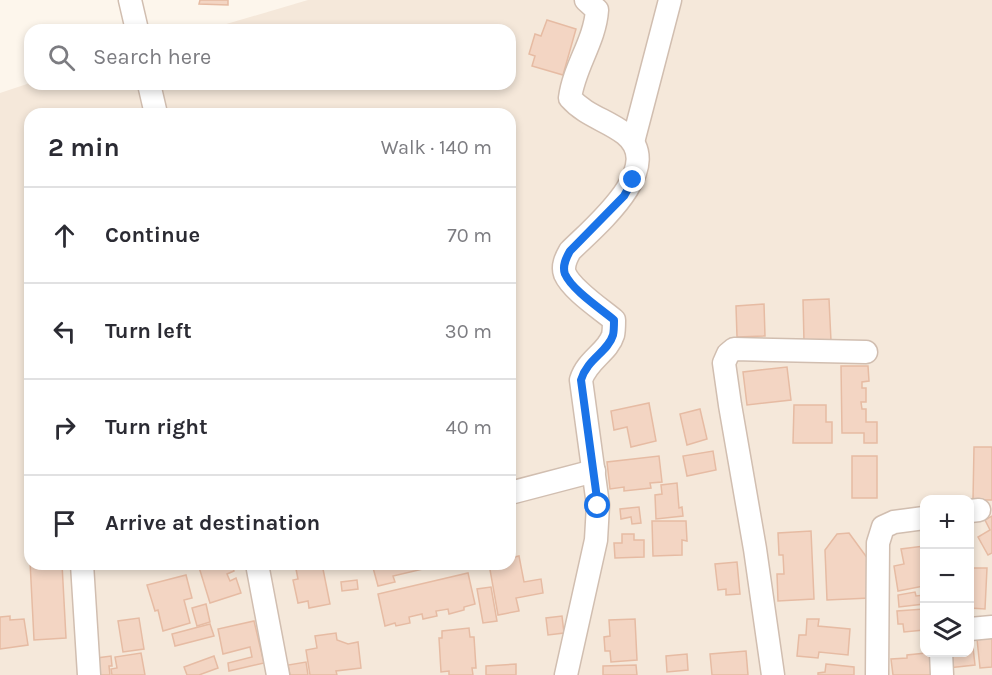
<!DOCTYPE html>
<meta charset="utf-8">
<style>
body{margin:0;font-family:Karla,sans-serif;background:#f7f7f7;color:#2b2b33}
.controls{position:absolute;right:18px;bottom:18px;display:grid;overflow:hidden;border-radius:12px;box-shadow:0 3px 9px #0003}
.controls button{width:54px;height:54px;display:grid;place-items:center;padding:0;border:0;border-bottom:2px solid #e1e1e2;background:#fff;color:#2b2b33;font:30px sans-serif}
.stop{position:absolute;width:18px;height:18px;margin:-14px;border:4px solid #1a73e8;border-radius:50%;background:#fff}
.stop.end{background:#1a73e8;border-color:#fff;box-shadow:0 2px 6px #0008}
.list{margin:0;padding:0;list-style:none}
h2{display:flex;justify-content:space-between;align-items:center;height:78px;margin:0;padding:0 24px;font-size:26px}
h2 small{font-size:20px;font-weight:400;color:#7c7c81}
.list li{display:grid;grid-template-columns:39px 1fr auto;gap:18px;align-items:center;box-sizing:border-box;height:96px;padding:0 24px;border-top:2px solid #e1e1e2}
.list b{display:block;font-size:22px;white-space:nowrap}
.list em{font-size:20px;font-style:normal;color:#7c7c81}
.icon{flex:none;width:33px;height:33px;fill:none;stroke:currentColor;stroke-width:2;stroke-linecap:round;stroke-linejoin:round}
.map{position:relative;flex:none;width:992px;height:675px;overflow:hidden}
.search{position:absolute;background:#fff;box-shadow:0 3px 9px #0003;left:24px;top:24px;width:492px;height:66px;display:flex;align-items:center;gap:15px;box-sizing:border-box;padding:0 21px;border-radius:18px;color:#7c7c81;font-size:22px}
.panel{position:absolute;background:#fff;box-shadow:0 3px 9px #0003;left:24px;top:108px;width:492px;height:462px;border-radius:18px}
.map>svg:first-child{display:block}
.residential{fill:#f5e8da;fill-rule:evenodd}
.building{fill:#f3d5c3;stroke:#e6bba3;stroke-width:1.5}
.lines{fill:none;stroke-linecap:round;stroke-linejoin:round}
.street-casing{stroke:#d1beb0;stroke-width:25}
.street{stroke:#fff;stroke-width:22}
.route{stroke:#1a73e8;stroke-width:8}
</style>
<div class="map">
<svg width="992" height="675" viewBox="0 0 992 675">
<rect width="100%" height="100%" fill="#fdf6ec"/>
<path class="residential" d="M308 0H992V675H0V93L30 83 510 84V30H206ZM30 114H510V564H30ZM924 500H970V652H924Z"/>
<g class="building">
<path d="M200 0H228V5L199 4Z"/>
<path d="M547 20 576 29 563 75 532 66 535 56 529 54 535 34 541 36Z"/>
<path d="M829 299 831 341 804 342 803 300Z"/>
<path d="M764 304 765 336 737 337 736 306Z"/>
<path d="M841 366H868L869 381 862 382V388H866V402H861L862 409H866V422H877V443H864V433H842Z"/>
<path d="M787 367 791 400 747 405 743 372Z"/>
<path d="M649 403 656 441 631 447 627 427 614 430 611 411Z"/>
<path d="M794 405H826V422H832V443H793Z"/>
<path d="M700 409 707 439 687 445 680 414Z"/>
<path d="M974 447H992V500H973Z"/>
<path d="M713 451 716 470 687 476 683 456Z"/>
<path d="M659 456 662 482 650 483 651 488 624 491V487L610 489 607 462Z"/>
<rect x="852" y="456" width="25" height="42"/>
<path d="M677 483 679 508 682 507 683 516 656 519 655 495 662 494 661 485Z"/>
<path d="M639 507 641 523 632 524 631 517 621 519 620 509Z"/>
<path d="M992 516V553L988 555 978 537 990 530 985 520Z"/>
<path d="M652 521H686L687 541 682 540V555L653 556Z"/>
<path d="M811 531 814 599 778 601 777 574H784L783 555H779L778 533Z"/>
<path d="M849 533 868 559 870 598 827 600 825 550 837 534Z"/>
<path d="M622 534H634V540H644V557L615 558 614 543H622Z"/>
<path d="M924 546V586L898 591 894 566 904 564 901 549Z"/>
<path d="M519 556 524 582 541 579 543 593 516 598 519 611 498 615 489 564H510V558Z"/>
<path d="M30 561V564H62L66 638 34 640Z"/>
<path d="M737 562 740 594 726 595V589L718 590 715 564Z"/>
<path d="M198 564H232L234 571 227 574 230 581 236 578 241 593 210 603Z"/>
<path d="M295 564H322L330 604 309 608 308 601 298 603 293 580 298 579Z"/>
<path d="M372 564H421L423 569 393 576 395 582 378 586Z"/>
<path d="M970 568H987L985 609 970 608Z"/>
<path d="M468 573 475 604 464 607V610L449 614 448 609 436 611 437 616 423 619 422 614 409 617 410 623 396 626 395 623 385 626 378 594Z"/>
<path d="M186 575 192 598 184 600 190 623 163 631 158 610 155 611 147 585Z"/>
<path d="M357 580 358 589 342 591 341 582Z"/>
<path d="M491 587 497 621 483 623 477 589Z"/>
<path d="M915 592 916 596 924 595V604L899 607 898 595Z"/>
<path d="M206 604 210 622 197 626 192 608Z"/>
<path d="M924 609V630L904 632 903 624H898L897 611Z"/>
<path d="M10 616V620L24 619 28 645 0 649V617Z"/>
<path d="M562 616 564 633 548 635 546 618Z"/>
<path d="M139 618 144 649 123 652 118 621Z"/>
<path d="M635 619 637 660 611 662 610 651H605L604 637 610 636 609 620Z"/>
<path d="M807 619H819L818 626 850 629 848 655 819 652 818 658 797 656 799 635H806Z"/>
<path d="M254 621 264 663 229 671 228 663 252 657 250 647 223 654 218 629Z"/>
<path d="M210 624 214 636 175 646 172 634Z"/>
<path d="M469 628 470 637H474L476 668H472L473 675H449V671L441 672 439 638H442V631Z"/>
<path d="M336 633 337 640 348 644 358 642 361 668 336 671 337 675H310L306 650 317 648 315 636Z"/>
<path d="M992 637V667L980 668 977 639Z"/>
<path d="M972 638 975 665 948 668 946 652H970V639Z"/>
<path d="M746 651 748 675H712L710 654Z"/>
<path d="M935 652 937 675H893L891 659 907 658V655Z"/>
<path d="M141 653 145 675H112L111 669 117 668 115 657Z"/>
<path d="M687 654 688 670 667 672 666 656Z"/>
<path d="M111 656 112 666H109L110 675H99L97 658Z"/>
<path d="M214 656 218 668 199 675H187L184 667Z"/>
<path d="M306 662 308 675H290L288 665Z"/>
<path d="M516 664V675H486V666Z"/>
<path d="M826 664 854 667V675H818V673L825 672Z"/>
<path d="M636 665 637 675H603V666Z"/>
</g>
<g class="lines">
<defs>
<g id="street">
<path d="M130 0 137 30"/>
<path d="M149 84 156 114"/>
<path d="M633 142 670 0"/>
<path d="M510 493 594 471"/>
<path d="M970 511 979 510"/>
<path d="M82 564 89 675"/>
<path d="M257 564 278 675"/>
<path d="M970 629 992 627"/>
<path d="M941 652 942 675"/>
<path d="M566 675 596 540 598 505 581 380C587 360 608 352 613 335 614 331 614 325 614 320 601 309 572 290 565 274 562 266 566 258 570 251 593 228 667 168 625 134 607 120 586 116 570 98 574 67 595 41 597 10L586 0"/>
<path d="M773 675 755 549 730 405 724 363 728 354 734 349 866 352"/>
<path d="M877 675 878 543 883 527 894 522 924 518"/>
</g>
</defs>
<use href="#street" class="street-casing"/>
<use href="#street" class="street"/>
</g>
<g class="lines">
<path class="route" d="M598 506 581 380C587 359 608 352 613 335 614 331 614 325 614 320 601 309 572 290 565 274 562 266 566 258 570 251L624 196 633 180"/>
</g>
</svg>
<div class="controls">
<button>+</button>
<button>−</button>
<button><svg class="icon" aria-label="layers" viewBox="0 0 24 24"><path d="M12 4l9 5-9 5-9-5zM3 14l9 5 9-5"/></svg></button>
</div>
<div class="stop" style="left:598px;top:506px"></div>
<div class="stop end" style="left:633px;top:180px"></div>
<div class="search"><svg class="icon" aria-label="search" viewBox="0 0 24 24"><circle cx="10" cy="10" r="6"/><path d="M15 15l6 6"/></svg>Search here</div>
<section class="panel">
<h2>2 min<small>Walk · 140 m</small></h2>
<ul class="list">
<li><svg class="icon" aria-label="ahead" viewBox="0 0 24 24"><path d="M12 20V5M6 11l6-6 6 6"/></svg><div><b>Continue</b></div><em>70 m</em></li>
<li><svg class="icon" aria-label="left" viewBox="0 0 24 24"><path d="M17 20v-9H6M10 6l-5 5 5 5"/></svg><div><b>Turn left</b></div><em>30 m</em></li>
<li><svg class="icon" aria-label="right" viewBox="0 0 24 24"><path d="M7 20v-9h11M14 6l5 5-5 5"/></svg><div><b>Turn right</b></div><em>40 m</em></li>
<li><svg class="icon" aria-label="arrive" viewBox="0 0 24 24"><path d="M6 21V4h12l-3 4 3 4H6"/></svg><div><b>Arrive at destination</b></div></li>
</ul>
</section>
</div>
